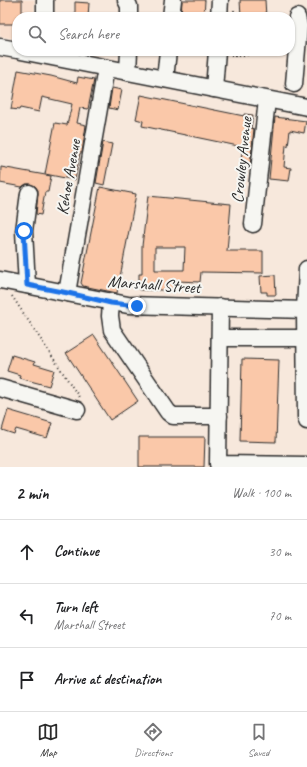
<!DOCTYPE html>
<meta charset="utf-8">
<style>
body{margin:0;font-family:Caveat,sans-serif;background:#f2f2f2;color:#202124}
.stop{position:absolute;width:12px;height:12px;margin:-9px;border:3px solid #1a73e8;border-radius:50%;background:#fff}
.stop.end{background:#1a73e8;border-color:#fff;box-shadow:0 1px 4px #0008}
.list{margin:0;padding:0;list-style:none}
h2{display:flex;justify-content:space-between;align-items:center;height:52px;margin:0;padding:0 16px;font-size:17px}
h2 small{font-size:13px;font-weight:400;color:#757577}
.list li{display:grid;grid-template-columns:26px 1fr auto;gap:12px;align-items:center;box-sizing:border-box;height:64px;padding:0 16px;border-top:1px solid #e0e0e0}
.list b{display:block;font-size:15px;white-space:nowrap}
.list p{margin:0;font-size:13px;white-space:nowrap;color:#757577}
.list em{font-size:13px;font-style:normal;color:#757577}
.icon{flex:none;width:22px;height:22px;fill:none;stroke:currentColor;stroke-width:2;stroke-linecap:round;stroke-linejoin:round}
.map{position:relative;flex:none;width:307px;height:467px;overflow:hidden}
.search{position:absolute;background:#fff;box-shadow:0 1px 3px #0004;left:12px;right:12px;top:12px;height:44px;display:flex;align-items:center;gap:10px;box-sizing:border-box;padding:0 14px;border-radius:16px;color:#757577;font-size:15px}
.sheet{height:244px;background:#fff}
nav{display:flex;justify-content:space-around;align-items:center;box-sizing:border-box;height:56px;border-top:1px solid #e0e0e0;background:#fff;font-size:11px;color:#757577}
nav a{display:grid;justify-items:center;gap:2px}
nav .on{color:#2b2b2b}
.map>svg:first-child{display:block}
.built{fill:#f8decd}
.building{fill:#fac8a9;stroke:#2b2b2b;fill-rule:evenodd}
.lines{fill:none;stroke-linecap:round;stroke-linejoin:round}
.minor-casing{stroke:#2b2b2b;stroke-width:19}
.path{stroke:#2b2b2b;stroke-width:2;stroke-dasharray:1 3;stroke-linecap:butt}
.minor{stroke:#f6f6f2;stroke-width:16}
.route{stroke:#1a73e8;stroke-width:5}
.labels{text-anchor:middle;stroke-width:4;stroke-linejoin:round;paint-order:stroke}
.street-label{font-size:17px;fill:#2b2b2b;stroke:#f6f6f2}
</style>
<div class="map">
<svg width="307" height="467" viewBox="0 0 307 467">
<rect width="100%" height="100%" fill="#f7e8dc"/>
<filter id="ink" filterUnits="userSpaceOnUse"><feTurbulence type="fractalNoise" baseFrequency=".025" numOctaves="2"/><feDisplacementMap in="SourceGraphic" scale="8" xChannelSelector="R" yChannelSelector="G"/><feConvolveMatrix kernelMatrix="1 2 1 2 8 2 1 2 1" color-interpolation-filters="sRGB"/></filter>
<g filter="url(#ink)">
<path class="built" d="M0 0H34V17H17V39L0 36Z"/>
<g class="building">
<path d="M0 0H22V17H17V24H0Z"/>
<path d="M182 0H205L204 17H181Z"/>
<path d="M240 0H265L266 17H241Z"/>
<path d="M75 2 89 3 88 17 75 16Z"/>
<path d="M18 70 51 76 77 83 78 77 94 80 88 109 80 108 77 123 86 125 82 153H80L75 180 45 174 55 123 67 125 72 104 42 97 39 112 20 108 19 110 11 109Z"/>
<path d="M112 88 122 90 118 110 109 108Z"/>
<path d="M141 95 244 116V114L253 115 251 128 254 129 250 166 240 165 243 147 142 126 143 121 136 119Z"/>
<path d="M275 117 306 121 304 133 290 130 288 146 286 145 284 167 291 168 289 181 269 179Z"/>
<path d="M103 142 112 144 104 185 96 183Z"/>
<path d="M1 167 51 176 48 192H45L41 215 36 214 38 194V190L35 186 30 184H26L22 187 0 183Z"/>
<path d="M100 187 136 194 117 293 83 286 81 283Z"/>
<path d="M148 196 231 204 227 251H263V273L201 272 200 282 177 281 176 290H139V274H142V246ZM155 247H185L184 270H155Z"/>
<path d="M275 275 276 295H267V292H261L260 276Z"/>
<path d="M94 335 138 401 110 420 66 353Z"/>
<path d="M12 355 35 362 34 364 54 370 49 386 19 378 20 375 7 371Z"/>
<path d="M242 359 279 360 276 442 240 441Z"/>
<path d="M8 410 52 423 47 438 16 429 14 434 2 430Z"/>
<path d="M139 437H205L204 467H139Z"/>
</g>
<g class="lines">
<defs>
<g id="minor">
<path d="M126 0 129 6V17"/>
<path d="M45 17V0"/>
<path d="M171 17 173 0"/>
<path d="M219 17 220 0"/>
<path d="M0 47 17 50"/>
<path d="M21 51 307 107"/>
<path d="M128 72 129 51"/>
<path d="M165 79 168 51"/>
<path d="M294 84 299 26 297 17"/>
<path d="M214 89 217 51"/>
<path d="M253 224 267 100"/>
<path d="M307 269 305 310 306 417 307 421"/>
<path d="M0 280 128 305 307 310"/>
<path d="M27 285 24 231 29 193"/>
<path d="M67 293 106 68"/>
<path d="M111 303 110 316 112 330 168 412 173 416H219"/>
<path d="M220 307 218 464 307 465"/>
<path d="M220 338H305"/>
<path d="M0 388 77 410"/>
</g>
</defs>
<use href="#minor" class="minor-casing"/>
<g class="path">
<path d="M234 10V17"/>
<path d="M231 55H250"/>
<path d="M12 296 79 397"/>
</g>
<use href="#minor" class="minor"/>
</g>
</g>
<g class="lines" filter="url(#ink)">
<path class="route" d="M24 231 27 285 68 293 111 303 137 306"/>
</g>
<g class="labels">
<g class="street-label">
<text transform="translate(241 160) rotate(-84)" y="6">Crowley Avenue</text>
<text transform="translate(68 177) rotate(-80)" y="6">Kehoe Avenue</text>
<text transform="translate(154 284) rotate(4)" y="6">Marshall Street</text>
</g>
</g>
</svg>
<div class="stop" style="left:24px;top:231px"></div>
<div class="stop end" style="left:137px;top:306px"></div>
<div class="search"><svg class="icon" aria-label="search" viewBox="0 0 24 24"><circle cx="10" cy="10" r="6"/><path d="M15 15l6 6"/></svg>Search here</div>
</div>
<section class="sheet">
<h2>2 min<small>Walk · 100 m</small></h2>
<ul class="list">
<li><svg class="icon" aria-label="ahead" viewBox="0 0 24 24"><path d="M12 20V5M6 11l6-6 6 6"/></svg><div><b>Continue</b></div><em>30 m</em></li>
<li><svg class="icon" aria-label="left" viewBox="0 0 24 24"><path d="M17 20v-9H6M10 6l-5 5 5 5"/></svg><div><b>Turn left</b><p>Marshall Street</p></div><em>70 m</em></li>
<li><svg class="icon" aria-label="arrive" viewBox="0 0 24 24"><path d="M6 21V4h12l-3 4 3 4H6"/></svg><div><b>Arrive at destination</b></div></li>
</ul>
</section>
<nav>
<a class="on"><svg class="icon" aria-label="map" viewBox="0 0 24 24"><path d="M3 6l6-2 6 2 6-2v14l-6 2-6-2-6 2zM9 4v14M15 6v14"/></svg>Map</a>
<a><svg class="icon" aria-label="directions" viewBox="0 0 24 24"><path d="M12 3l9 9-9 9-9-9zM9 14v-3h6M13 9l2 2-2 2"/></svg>Directions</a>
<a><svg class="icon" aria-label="saved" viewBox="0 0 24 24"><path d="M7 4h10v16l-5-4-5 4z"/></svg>Saved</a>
</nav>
